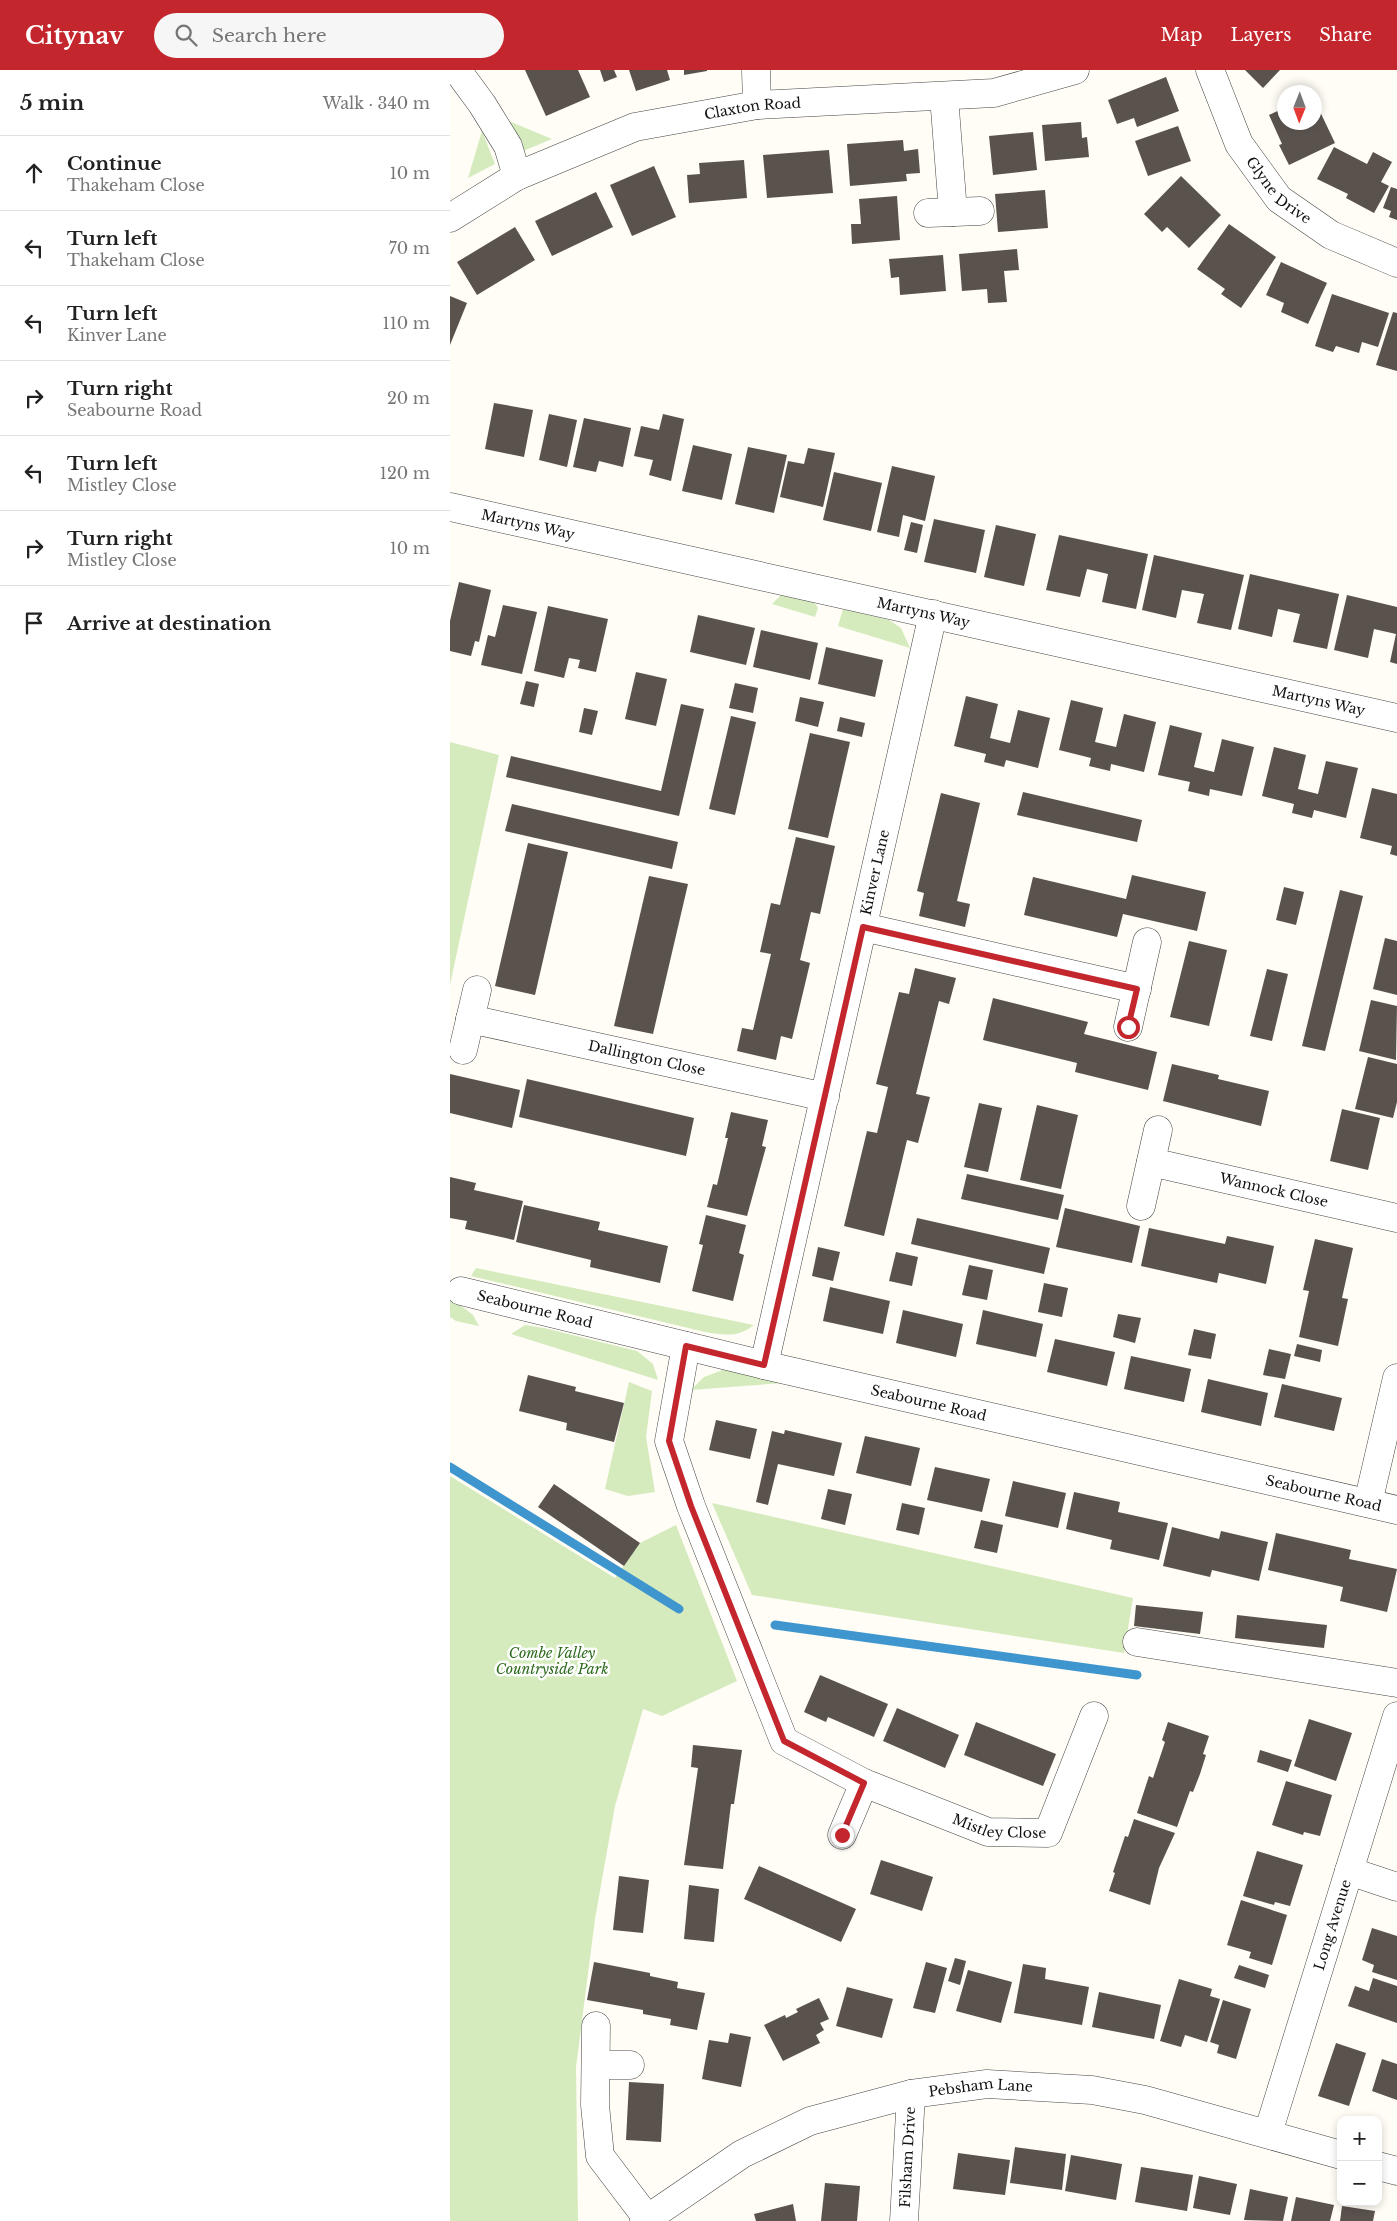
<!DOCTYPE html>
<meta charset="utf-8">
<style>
body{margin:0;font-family:"Libre Baskerville",serif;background:#f6f6f6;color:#222}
.controls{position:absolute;right:15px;bottom:15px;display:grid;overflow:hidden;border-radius:10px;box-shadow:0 2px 8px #0003}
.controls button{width:45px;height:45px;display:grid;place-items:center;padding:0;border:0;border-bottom:1px solid #e0e0e0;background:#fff;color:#222;font:25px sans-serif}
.compass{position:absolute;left:827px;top:15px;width:45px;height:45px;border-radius:50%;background:#fff;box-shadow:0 2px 8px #0003;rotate:181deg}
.stop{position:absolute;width:15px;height:15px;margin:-11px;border:4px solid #c4262e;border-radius:50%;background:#fff}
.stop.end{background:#c4262e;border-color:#fff;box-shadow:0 1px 5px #0008}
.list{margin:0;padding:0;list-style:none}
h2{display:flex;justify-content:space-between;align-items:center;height:65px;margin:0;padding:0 20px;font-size:21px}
h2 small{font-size:16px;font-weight:400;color:#767676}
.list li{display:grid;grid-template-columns:32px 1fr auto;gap:15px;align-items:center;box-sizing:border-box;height:75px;padding:0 20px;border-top:1px solid #e0e0e0}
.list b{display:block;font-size:19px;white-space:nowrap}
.list p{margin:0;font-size:16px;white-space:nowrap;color:#767676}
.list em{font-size:16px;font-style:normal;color:#767676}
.icon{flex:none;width:28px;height:28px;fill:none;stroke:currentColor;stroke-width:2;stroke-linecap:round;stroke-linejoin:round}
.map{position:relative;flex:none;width:947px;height:2151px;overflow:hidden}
header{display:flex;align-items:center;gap:30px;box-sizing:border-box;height:70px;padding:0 25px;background:#c4262e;color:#fff}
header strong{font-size:24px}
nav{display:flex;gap:28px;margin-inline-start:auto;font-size:18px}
.search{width:350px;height:45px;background:#f6f6f6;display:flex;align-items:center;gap:12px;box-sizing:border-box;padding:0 18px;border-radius:28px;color:#767676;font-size:19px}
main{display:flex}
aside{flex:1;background:#fff}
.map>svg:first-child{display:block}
.green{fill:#d5ebbd}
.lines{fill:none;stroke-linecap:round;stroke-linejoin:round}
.stream{stroke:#3f96cf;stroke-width:9}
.building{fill:#5a524d}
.minor-casing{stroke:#444;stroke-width:29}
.minor{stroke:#fff;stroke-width:28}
.route{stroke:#c4262e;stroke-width:6}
.labels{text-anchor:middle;stroke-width:5;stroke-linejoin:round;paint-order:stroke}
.street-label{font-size:14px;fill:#111;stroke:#fff}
.park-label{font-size:14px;font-style:italic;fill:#2f6b1f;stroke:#fff}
</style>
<header>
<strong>Citynav</strong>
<div class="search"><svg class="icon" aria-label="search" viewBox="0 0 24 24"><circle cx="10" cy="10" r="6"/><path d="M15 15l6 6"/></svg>Search here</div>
<nav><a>Map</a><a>Layers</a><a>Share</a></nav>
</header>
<main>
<aside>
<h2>5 min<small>Walk · 340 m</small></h2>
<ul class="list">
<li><svg class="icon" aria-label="ahead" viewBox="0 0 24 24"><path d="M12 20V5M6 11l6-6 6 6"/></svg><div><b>Continue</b><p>Thakeham Close</p></div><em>10 m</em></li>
<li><svg class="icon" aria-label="left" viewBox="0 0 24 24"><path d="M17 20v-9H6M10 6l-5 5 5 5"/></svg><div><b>Turn left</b><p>Thakeham Close</p></div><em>70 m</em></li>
<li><svg class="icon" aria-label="left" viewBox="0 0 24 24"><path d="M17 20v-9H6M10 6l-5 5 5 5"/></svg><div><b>Turn left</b><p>Kinver Lane</p></div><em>110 m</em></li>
<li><svg class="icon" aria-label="right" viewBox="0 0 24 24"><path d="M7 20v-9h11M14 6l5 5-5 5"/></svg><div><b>Turn right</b><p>Seabourne Road</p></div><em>20 m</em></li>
<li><svg class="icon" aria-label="left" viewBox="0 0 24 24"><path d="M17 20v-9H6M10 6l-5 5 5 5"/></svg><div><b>Turn left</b><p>Mistley Close</p></div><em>120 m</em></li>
<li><svg class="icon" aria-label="right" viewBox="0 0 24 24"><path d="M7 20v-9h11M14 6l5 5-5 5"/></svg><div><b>Turn right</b><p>Mistley Close</p></div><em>10 m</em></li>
<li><svg class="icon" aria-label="arrive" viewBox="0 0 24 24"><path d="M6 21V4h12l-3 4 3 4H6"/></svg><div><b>Arrive at destination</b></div></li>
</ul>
</aside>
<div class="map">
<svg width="947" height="2151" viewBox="0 0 947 2151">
<rect width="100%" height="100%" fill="#fffdf5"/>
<g class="green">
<path d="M56 50 102 69 73 81Z"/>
<path d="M32 61 45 94 18 108Z"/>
<path d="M331 525 364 532 368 538 365 547 322 534Z"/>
<path d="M393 539 439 550 451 558 460 578 388 556Z"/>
<path d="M0 672 49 685 0 915Z"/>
<path d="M26 1198 304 1255C288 1268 274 1265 255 1262L21 1206Z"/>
<path d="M0 1227 23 1245 29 1256 6 1251 0 1247Z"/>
<path d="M75 1255 94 1258 187 1281 203 1294 208 1310 61 1264Z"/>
<path d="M278 1298 333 1313 241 1320 254 1307Z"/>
<path d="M179 1312 202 1321 196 1367 205 1422 178 1426 155 1419Z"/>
<path d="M0 1406 165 1508 190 1473 226 1455 287 1611 212 1646 193 1639 165 1736 145 1849 126 1997 128 2151H0Z"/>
<path d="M262 1433 683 1528 674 1583 302 1525Z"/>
</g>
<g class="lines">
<g class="stream">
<path d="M0 1397 229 1539"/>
<path d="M325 1555 687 1605"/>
</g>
</g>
<g class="building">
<path d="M75 0H128L140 27 96 46Z"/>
<path d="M150 0H164L167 7 154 12Z"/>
<path d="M179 0H217L220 10 186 21Z"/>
<path d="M234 0H257V1L234 5Z"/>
<path d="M795 0H830L813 18Z"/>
<path d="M716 7 729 41 687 57 684 48 667 54 658 30Z"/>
<path d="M864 29 885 73 839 95 829 75 832 74 819 45 834 38V52H864Z"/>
<path d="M631 52 632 68 637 67 639 87 595 91 592 55Z"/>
<path d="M728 56 741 91 698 106 685 71Z"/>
<path d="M583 62 587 100 543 105 539 66Z"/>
<path d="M453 70 454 81 468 79 470 103 456 104 457 111 400 116 397 74Z"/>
<path d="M884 77 917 94 923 82 942 92 931 112 939 116 924 143 896 128 898 124 867 109Z"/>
<path d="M379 80 383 123 317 128 313 85Z"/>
<path d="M294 90 297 128 239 133 237 105 250 104 249 93Z"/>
<path d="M204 96 226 147 182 166 160 115Z"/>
<path d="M731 106 771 145 739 178 717 157 712 162 694 144Z"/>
<path d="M941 117 947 119V150L939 147 941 141 933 138Z"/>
<path d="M595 120 598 158 548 162 545 124Z"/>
<path d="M146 122 163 157 102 186 85 151Z"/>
<path d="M447 126 450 170 402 174 401 154H411L409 129Z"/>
<path d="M779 154 826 187 791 238 771 224 775 219 747 199Z"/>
<path d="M65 157 85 190 27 225 7 192Z"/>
<path d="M567 179 569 200 554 201 557 232 538 233 537 219 512 221 509 184Z"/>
<path d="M493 185 496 221 450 225 449 207 441 208 439 189Z"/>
<path d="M831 192 877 213 858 254 831 242 834 233 816 225Z"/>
<path d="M882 224 939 243 928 277 912 272 909 283 886 276 883 282 865 276Z"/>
<path d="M0 226 17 233 0 275Z"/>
<path d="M943 242 947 243V301L926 295Z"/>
<path d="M44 333 83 340 74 387 35 379Z"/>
<path d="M99 344 127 350 117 397 89 390Z"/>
<path d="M213 344 234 349 221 411 199 405 203 390 184 386 191 356 209 360Z"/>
<path d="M134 348 181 358 173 397 149 391 146 402 123 397Z"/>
<path d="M243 375 282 384 272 430 232 421Z"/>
<path d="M298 377 337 385 324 443 285 434Z"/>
<path d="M358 378 385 383 373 437 330 427 338 391 354 394Z"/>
<path d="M442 396 485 406 475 451 453 445 449 467 427 462Z"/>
<path d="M384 402 432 413 421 461 373 450Z"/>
<path d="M484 449 535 460 526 503 474 492Z"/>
<path d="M461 452 473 455 467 483 454 480Z"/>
<path d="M546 455 586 464 574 516 534 507Z"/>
<path d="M609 465 698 484 686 539 652 532 658 504 637 499 630 527 596 520Z"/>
<path d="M704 485 794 505 781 560 747 553 754 524 732 520 726 548 692 540Z"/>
<path d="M800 504 889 524 877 579 843 572 850 544 828 539 822 567 788 559Z"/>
<path d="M9 512 41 520 29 572 25 571 21 586 0 581V551Z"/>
<path d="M897 525 947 537V594L940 592 946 564 924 559 918 588 884 580Z"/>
<path d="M53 535 87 542 72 604 31 595 38 565 45 567Z"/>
<path d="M98 536 158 549 146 602 128 598 130 590 119 588 114 608 84 601Z"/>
<path d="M248 545 305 558 296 595 240 582Z"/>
<path d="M311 560 368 573 360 610 303 597Z"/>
<path d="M376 577 433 590 425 627 368 614Z"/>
<path d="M186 602 217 609 206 656 175 649Z"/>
<path d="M76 611 89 614 84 637 70 634Z"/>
<path d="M285 613 308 618 303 643 279 638Z"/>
<path d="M516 626 548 634 540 668 560 673 568 640 600 648 588 698 556 690 554 697 534 692 536 684 504 676Z"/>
<path d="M350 627 374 632 368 657 345 651Z"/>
<path d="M621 630 653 638 645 672 666 677 674 644 706 652 694 702 661 694 660 701 639 696 641 688 609 680Z"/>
<path d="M231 634 254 639 229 746 56 707 61 686 211 721Z"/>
<path d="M134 638 148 641 142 665 129 662Z"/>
<path d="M281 646 306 652 285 745 259 739Z"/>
<path d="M390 647 415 653 412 667 387 661Z"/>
<path d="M720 655 752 663 744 697 764 702 772 669 804 677 792 726 760 719 759 726 738 721 740 712 708 705Z"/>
<path d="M360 663 400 672 378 768 338 759Z"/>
<path d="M824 677 856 685 848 719 868 724 876 691 908 698 896 748 864 740 862 748 842 743 844 734 812 726Z"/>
<path d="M922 718 947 724V786L940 784 942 776 910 768Z"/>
<path d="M573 722 692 750 687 772 567 745Z"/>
<path d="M491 723 530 733 507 831 520 834 515 857 469 846 474 823 467 821Z"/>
<path d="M62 734 228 772 222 799 55 761Z"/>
<path d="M346 767 385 776 370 844 361 842 350 890 360 893 342 969 331 966 326 990 287 981 292 958 303 960 321 884 310 882 321 833 330 835Z"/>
<path d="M78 773 118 782 85 925 45 916Z"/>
<path d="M682 805 756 822 747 861 673 844 667 867 574 845 583 807 676 829Z"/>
<path d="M199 806 238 814 203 964 164 956Z"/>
<path d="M834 817 854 822 846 855 826 850Z"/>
<path d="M890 820 913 826 875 981 852 976Z"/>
<path d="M935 868 947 871V925L923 919Z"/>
<path d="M739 871 777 880 759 956 720 947Z"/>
<path d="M465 898 506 908 499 934 489 931 466 1024 480 1027 468 1073 457 1070 434 1166 394 1156 417 1061 427 1063 438 1017 426 1014 449 922 459 924Z"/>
<path d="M817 899 838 904 822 971 800 966Z"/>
<path d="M543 928 638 952 634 964 707 982 698 1020 625 1002 627 993 533 970Z"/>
<path d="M921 930 947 936 946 990 909 981Z"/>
<path d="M918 987 947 994V1032L943 1048 905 1039Z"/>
<path d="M722 994 769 1005 768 1009 819 1021 811 1056 713 1031Z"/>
<path d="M0 1004 70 1020 62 1058 0 1043Z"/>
<path d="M77 1009 244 1048 236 1086 69 1047Z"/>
<path d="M529 1033 552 1038 538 1102 514 1097Z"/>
<path d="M587 1035 628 1045 611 1119 570 1110Z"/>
<path d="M892 1039 930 1048 918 1100 880 1091Z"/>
<path d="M281 1042 318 1050 312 1076 316 1077 297 1146 257 1137 263 1114 267 1115 278 1068H275Z"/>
<path d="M517 1104 614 1125 608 1150 511 1129Z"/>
<path d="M0 1107 26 1113 24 1120 73 1131 64 1170 15 1159 17 1151 0 1148Z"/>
<path d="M74 1135 150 1152 148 1160 218 1176 210 1213 140 1197 141 1190 66 1172Z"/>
<path d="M615 1138 690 1156 682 1193 606 1177Z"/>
<path d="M256 1145 296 1155 289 1183 294 1185 283 1231 242 1221 253 1175 249 1174Z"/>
<path d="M467 1148 600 1178 594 1204 461 1174Z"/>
<path d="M699 1158 775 1174 777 1166 824 1176 816 1214 769 1203 767 1213 691 1196Z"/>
<path d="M865 1169 903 1178 892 1228 898 1229 888 1276 849 1267 859 1221 853 1220Z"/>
<path d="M368 1177 390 1182 383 1211 362 1206Z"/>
<path d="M446 1182 468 1187 462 1216 439 1211Z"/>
<path d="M519 1195 543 1200 537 1230 512 1225Z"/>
<path d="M594 1213 618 1218 612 1247 588 1242Z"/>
<path d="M380 1217 440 1231 433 1264 373 1251Z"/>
<path d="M453 1240 513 1254 506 1287 446 1273Z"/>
<path d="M533 1240 593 1254 586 1287 526 1274Z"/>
<path d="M668 1244 691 1248 685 1273 663 1267Z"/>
<path d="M744 1259 766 1264 761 1289 738 1285Z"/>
<path d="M605 1269 665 1282 657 1316 597 1302Z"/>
<path d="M847 1274 872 1280 870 1292 844 1286Z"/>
<path d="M819 1279 841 1284 835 1309 813 1305Z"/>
<path d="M681 1286 741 1299 734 1332 674 1319Z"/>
<path d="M78 1305 126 1317 125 1321 174 1333 164 1372 116 1360 117 1353 69 1341Z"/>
<path d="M758 1309 818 1323 811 1356 751 1342Z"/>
<path d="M832 1314 892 1328 884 1361 824 1347Z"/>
<path d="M266 1350 307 1359 300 1389 259 1380Z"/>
<path d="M335 1360 392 1373 384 1406 328 1394 318 1435 306 1432 322 1361 334 1364Z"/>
<path d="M415 1366 470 1378 461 1416 406 1403Z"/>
<path d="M485 1397 540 1409 532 1442 477 1430Z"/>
<path d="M563 1411 616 1423 608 1458 555 1446Z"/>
<path d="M104 1414 190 1473 174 1496 88 1437Z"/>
<path d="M378 1419 402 1424 395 1455 371 1449Z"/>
<path d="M624 1422 670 1432 668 1442 718 1453 709 1490 660 1479 662 1470 616 1459Z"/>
<path d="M452 1433 475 1438 469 1465 446 1460Z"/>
<path d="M531 1450 553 1455 547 1483 524 1478Z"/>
<path d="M722 1457 769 1469 771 1461 818 1472 809 1511 762 1500 760 1507 713 1496Z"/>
<path d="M826 1463 901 1480 899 1489 947 1499 937 1542 890 1531 893 1517 818 1500Z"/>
<path d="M686 1535 753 1542 750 1564 684 1556Z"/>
<path d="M787 1545 877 1555 874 1578 785 1568Z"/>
<path d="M370 1605 438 1634 424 1667 378 1647 376 1652 354 1642Z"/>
<path d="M447 1638 509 1665 495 1698 433 1671Z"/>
<path d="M859 1649 902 1663 886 1711 844 1696Z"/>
<path d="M526 1652 606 1684 593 1716 514 1685Z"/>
<path d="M718 1652 759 1666 753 1684 756 1685 750 1704 743 1722 740 1721 727 1757 687 1743 699 1706 703 1708 715 1672 712 1670Z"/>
<path d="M243 1675 292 1680 284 1734H281L273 1799 234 1795 248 1698 241 1697Z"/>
<path d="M810 1680 842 1690 838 1702 807 1692Z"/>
<path d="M836 1711 882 1725 870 1766 854 1762 853 1765 822 1755Z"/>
<path d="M684 1749 725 1763 709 1798 700 1835 659 1821 665 1803 663 1802 675 1766 678 1767Z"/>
<path d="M807 1781 853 1795 840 1836 825 1832 824 1835 793 1826Z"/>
<path d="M431 1790 483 1807 472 1841 420 1824Z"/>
<path d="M309 1796 406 1839 391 1872 294 1829Z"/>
<path d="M169 1806 199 1810 193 1863 163 1860Z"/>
<path d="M239 1815 269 1819 264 1872 234 1869Z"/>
<path d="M791 1830 837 1845 822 1895 799 1888 801 1882 777 1875Z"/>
<path d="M922 1858 947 1866V1910L922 1902 924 1895 912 1890Z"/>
<path d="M505 1888 516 1891 510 1915 498 1911Z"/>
<path d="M144 1892 200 1903V1906L228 1912 227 1918 255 1923 247 1960 220 1955 221 1949 193 1944V1940L137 1930Z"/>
<path d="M476 1892 497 1898 485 1943 463 1938Z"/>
<path d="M573 1894 596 1898 595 1909 639 1917 632 1955 564 1943Z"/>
<path d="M789 1895 819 1905 815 1918 784 1908Z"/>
<path d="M518 1900 562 1912 551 1953 506 1941Z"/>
<path d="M923 1908 947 1916V1953L898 1936 905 1916 919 1921Z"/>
<path d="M729 1909 762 1919 760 1926 770 1929 757 1972 735 1965 731 1977 710 1971Z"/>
<path d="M397 1917 443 1929 432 1968 386 1956Z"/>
<path d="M649 1922 711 1935 704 1969 642 1957Z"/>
<path d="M369 1928 379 1949 370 1953 374 1960 366 1965 370 1973 333 1991 314 1955 335 1945 336 1948 348 1942 346 1939Z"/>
<path d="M773 1930 801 1939 786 1989 767 1983 769 1975 760 1972Z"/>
<path d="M280 1963 301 1967 291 2017 252 2009 259 1970 278 1973Z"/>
<path d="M886 1973 916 1983 899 2036 868 2026Z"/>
<path d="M932 1989 947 1994V2030L922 2021Z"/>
<path d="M179 2012 214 2014 211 2072 176 2070Z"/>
<path d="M565 2077 616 2084 612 2120 560 2113Z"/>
<path d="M508 2083 560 2090 555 2125 503 2119Z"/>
<path d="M621 2085 672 2094 666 2130 615 2121Z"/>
<path d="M691 2097 743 2105 737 2141 685 2132Z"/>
<path d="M749 2106 787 2114 780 2145 743 2138Z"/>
<path d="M375 2113 410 2116 407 2151H371Z"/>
<path d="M800 2119 838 2127 833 2151 794 2150Z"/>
<path d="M846 2127 884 2135 880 2151H841Z"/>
<path d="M343 2134 346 2151H306L304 2144Z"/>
<path d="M892 2136 925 2141 923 2151H890Z"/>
</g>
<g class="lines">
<defs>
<g id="minor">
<path d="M7 0 32 34 58 76 67 106"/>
<path d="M306 0 307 35"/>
<path id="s1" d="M760 0 789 74 829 129 881 165 947 193"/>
<path d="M494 26 503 142"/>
<path d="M478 143 530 141"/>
<path id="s2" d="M0 148 67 106 185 57 307 35 544 23 625 0"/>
<path id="s3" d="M0 437 947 648"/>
<path d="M413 857 687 919"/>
<path id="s4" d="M20 949 375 1027"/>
<path d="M678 957 697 872"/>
<path d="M13 980 27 920"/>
<path id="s5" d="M701 1092 947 1148"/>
<path d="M691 1136 708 1060"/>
<path id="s6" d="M11 1221 314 1295 947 1440"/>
<path id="s7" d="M236 1276 219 1371 241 1436 334 1671 414 1713 538 1762 598 1763 644 1646"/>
<path id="s8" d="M314 1295 483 544"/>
<path d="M918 1433 947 1308"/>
<path d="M687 1572 947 1613"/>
<path d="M392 1765 414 1713"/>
<path d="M899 1801 947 1817"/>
<path d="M146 1956 145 2035 150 2086 197 2148"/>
<path d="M146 1995H180"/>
<path id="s9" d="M818 2063 947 1646"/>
<path d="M928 2096 947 2101"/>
<path id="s10" d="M194 2151 292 2084 360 2051 461 2024 537 2014 642 2020 695 2030 891 2085"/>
<path id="s11" d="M454 2151 461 2024"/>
</g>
</defs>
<use href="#minor" class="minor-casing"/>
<use href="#minor" class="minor"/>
</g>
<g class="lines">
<path class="route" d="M392 1765 414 1713 334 1671 241 1436 219 1371 236 1276 314 1295 413 857 687 919 678 957"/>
</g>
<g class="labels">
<g class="street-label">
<text dy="5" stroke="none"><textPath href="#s2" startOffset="326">Claxton Road</textPath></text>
<text dy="5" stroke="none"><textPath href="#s1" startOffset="141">Glyne Drive</textPath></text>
<text dy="5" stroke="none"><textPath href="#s3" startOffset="80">Martyns Way</textPath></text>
<text dy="5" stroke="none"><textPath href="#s3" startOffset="485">Martyns Way</textPath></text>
<text dy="5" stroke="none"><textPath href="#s3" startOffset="890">Martyns Way</textPath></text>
<text dy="5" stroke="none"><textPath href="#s8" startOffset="505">Kinver Lane</textPath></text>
<text dy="5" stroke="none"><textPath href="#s4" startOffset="181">Dallington Close</textPath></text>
<text dy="5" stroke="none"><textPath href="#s5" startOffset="126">Wannock Close</textPath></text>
<text dy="5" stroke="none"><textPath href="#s6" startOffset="76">Seabourne Road</textPath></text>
<text dy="5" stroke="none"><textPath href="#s6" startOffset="481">Seabourne Road</textPath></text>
<text dy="5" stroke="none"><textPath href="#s6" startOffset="886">Seabourne Road</textPath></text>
<text dy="5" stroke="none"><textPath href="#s7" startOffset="652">Mistley Close</textPath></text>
<text dy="5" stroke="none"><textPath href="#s9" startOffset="218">Long Avenue</textPath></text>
<text dy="5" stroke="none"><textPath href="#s10" startOffset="369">Pebsham Lane</textPath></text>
<text dy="5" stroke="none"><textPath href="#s11" startOffset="64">Filsham Drive</textPath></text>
</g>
<g class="park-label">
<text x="102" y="1588">Combe Valley<tspan x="102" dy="16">Countryside Park</tspan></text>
</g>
</g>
</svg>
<div class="controls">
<button>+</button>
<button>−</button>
</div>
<svg class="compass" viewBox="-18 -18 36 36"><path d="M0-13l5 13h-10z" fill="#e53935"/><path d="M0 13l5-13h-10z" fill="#767676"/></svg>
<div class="stop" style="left:678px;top:957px"></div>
<div class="stop end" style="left:392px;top:1765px"></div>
</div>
</main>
